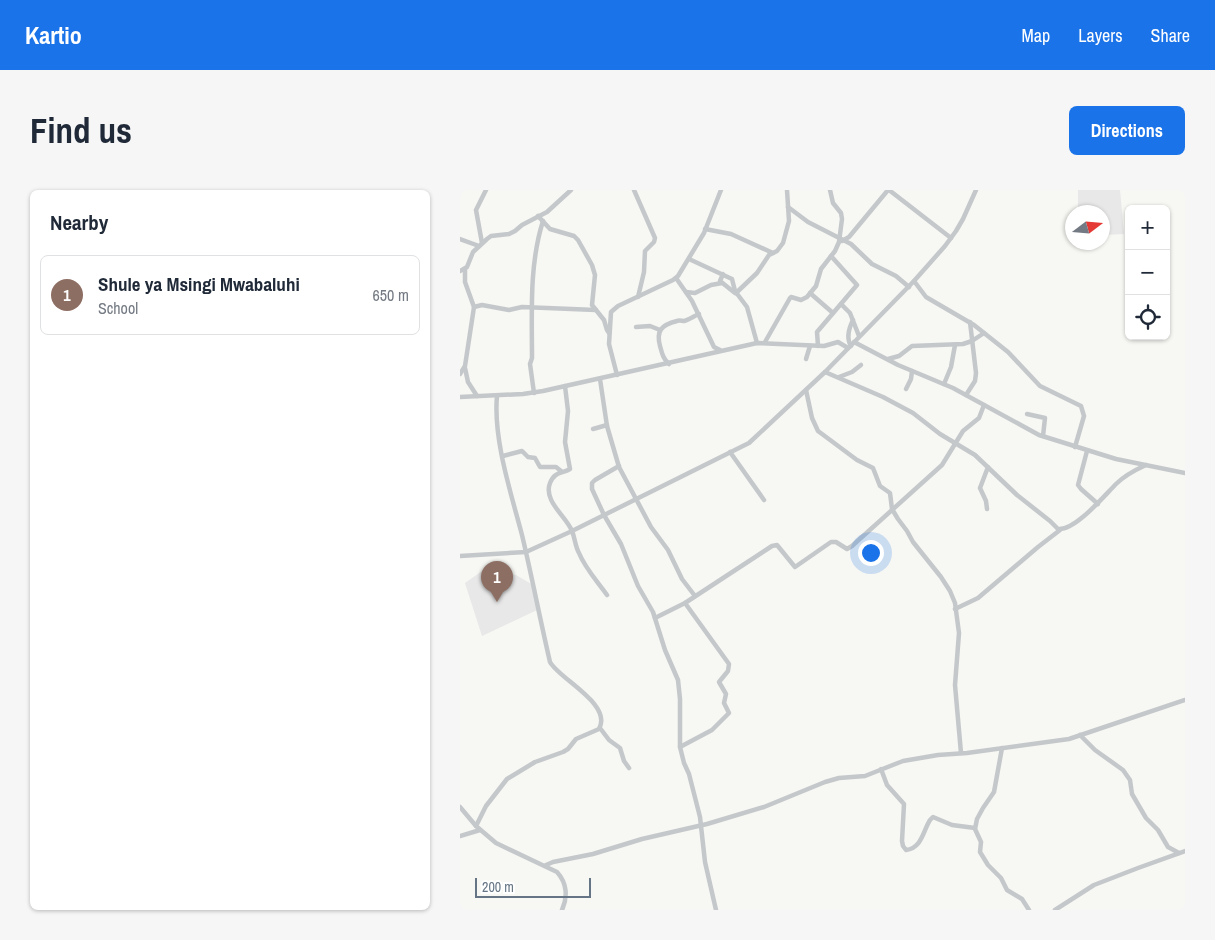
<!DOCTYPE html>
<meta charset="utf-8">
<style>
body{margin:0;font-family:"Archivo Narrow",sans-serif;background:#f6f6f7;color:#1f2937}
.controls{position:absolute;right:15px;top:15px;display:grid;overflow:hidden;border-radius:8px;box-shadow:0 1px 4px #0004}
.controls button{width:45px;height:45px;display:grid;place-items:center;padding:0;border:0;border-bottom:1px solid #e0e1e3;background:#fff;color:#1f2937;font:25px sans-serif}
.compass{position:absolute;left:605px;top:15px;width:45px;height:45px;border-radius:50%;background:#fff;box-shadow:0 1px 4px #0004;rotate:74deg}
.scale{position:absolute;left:15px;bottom:12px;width:116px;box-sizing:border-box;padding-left:5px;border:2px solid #657585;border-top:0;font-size:14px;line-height:18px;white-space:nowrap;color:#657585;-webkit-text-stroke:4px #fff;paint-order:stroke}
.you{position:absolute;left:410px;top:362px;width:18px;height:18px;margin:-12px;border:4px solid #fff;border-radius:50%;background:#1a73e8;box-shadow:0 0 0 8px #1a73e833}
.badge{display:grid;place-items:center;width:32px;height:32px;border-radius:50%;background:#1a73e8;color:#fff;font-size:16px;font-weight:700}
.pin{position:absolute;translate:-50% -41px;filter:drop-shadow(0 1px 2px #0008)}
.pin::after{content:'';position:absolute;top:26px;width:18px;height:15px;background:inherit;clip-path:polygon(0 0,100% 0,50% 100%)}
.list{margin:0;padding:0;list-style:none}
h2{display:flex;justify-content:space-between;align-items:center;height:65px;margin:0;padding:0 20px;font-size:21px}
h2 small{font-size:16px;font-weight:400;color:#747a83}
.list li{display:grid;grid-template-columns:32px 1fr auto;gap:15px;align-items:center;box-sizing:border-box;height:80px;margin:0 10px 10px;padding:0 10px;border:1px solid #e0e1e3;border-radius:8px}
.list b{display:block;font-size:19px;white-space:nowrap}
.list p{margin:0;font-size:16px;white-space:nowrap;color:#747a83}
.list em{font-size:16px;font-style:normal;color:#747a83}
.icon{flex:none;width:28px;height:28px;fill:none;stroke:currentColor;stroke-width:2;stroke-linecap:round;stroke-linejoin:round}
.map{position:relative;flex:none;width:725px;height:720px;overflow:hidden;border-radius:8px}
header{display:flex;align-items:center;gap:30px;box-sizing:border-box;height:70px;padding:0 25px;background:#1a73e8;color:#fff}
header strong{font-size:24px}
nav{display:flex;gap:28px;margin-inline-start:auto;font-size:18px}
.intro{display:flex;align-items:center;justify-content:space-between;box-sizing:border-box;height:120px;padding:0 30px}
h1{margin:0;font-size:35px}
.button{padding:12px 22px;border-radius:8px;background:#1a73e8;color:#fff;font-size:18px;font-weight:700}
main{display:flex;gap:30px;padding:0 30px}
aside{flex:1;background:#fff;border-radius:8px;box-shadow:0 1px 4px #0004}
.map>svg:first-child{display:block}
.built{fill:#e7e8e7}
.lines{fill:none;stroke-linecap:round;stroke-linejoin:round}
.street{stroke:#c4c8cb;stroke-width:4.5}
</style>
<header>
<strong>Kartio</strong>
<nav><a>Map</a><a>Layers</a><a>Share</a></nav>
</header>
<div class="intro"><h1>Find us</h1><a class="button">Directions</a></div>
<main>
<aside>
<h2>Nearby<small></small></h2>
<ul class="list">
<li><span class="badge" style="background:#8d6e63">1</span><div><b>Shule ya Msingi Mwabaluhi</b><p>School</p></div><em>650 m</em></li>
</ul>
</aside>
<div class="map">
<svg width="725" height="720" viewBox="0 0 725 720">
<rect width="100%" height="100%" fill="#f7f7f3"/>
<g class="built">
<path d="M618 0H660L664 44 643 45 642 22H618Z"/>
<path d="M25 379 56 385 73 395 77 420 22 446 5 393Z"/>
</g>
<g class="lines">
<g class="street">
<path d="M174 0 195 48 194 52 185 61 184 82 178 107"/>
<path d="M429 0 491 48"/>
<path d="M328 17 348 32 391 54 412 74 436 86 449 97"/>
<path d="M78 26 90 39 114 46 118 50 132 75 135 85 132 115 144 130 147 140 149 143"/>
<path d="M245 39 271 44 313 63"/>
<path d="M0 49 19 56"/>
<path d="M382 51 389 47 428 0"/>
<path d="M22 53 16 20 26 0"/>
<path d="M229 69 272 89 275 101 287 117 297 153"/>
<path d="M0 81 7 77 13 62 27 49 31 46 49 44 55 41 62 35 87 22 111 0"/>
<path d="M263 84 260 91 275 103"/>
<path d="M216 88 232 111 254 157 260 160"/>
<path d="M454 91 466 107 514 135 548 162 580 196 621 216 624 226 615 257"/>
<path d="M226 102 235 103 251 95 262 93"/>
<path d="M276 103 297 83 309 65 317 61 323 53 329 31 327 0"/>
<path d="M350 103 373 123"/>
<path d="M381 114 390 123 399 146"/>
<path d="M14 117 22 115 49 120 62 117 136 120"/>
<path d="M176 137 190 136 200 140"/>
<path d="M305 152 330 108 331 107 341 110 347 107 356 96 361 79 375 61 379 52 382 29 381 23 373 13 370 0"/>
<path d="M394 152 438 175 493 198 579 245 656 269 725 283"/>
<path d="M358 156 357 142 397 95 371 66"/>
<path d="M391 156C386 148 389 138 393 130"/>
<path d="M346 169 350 156"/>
<path d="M428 169 439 166 452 156 503 154 512 151 524 143"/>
<path d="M209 174C203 169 202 163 200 156 196 141 201 135 217 131 219 130 222 131 224 131 229 130 234 126 239 124"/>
<path d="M5 178 8 192 17 206"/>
<path d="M365 182 423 207 453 223 480 244 515 265 557 305 590 331 598 339C615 341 644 306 656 294 664 286 675 280 686 275"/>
<path d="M0 184 5 176 14 117 5 92V79"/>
<path d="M157 185 149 154 151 122 158 116 213 90 218 86 244 43 261 0"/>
<path d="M379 187 392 182 401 175"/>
<path d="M140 189 147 236 159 277 191 337 208 360 222 389 235 406"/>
<path d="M484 194 491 177 495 155"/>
<path d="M105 196 108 221 105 252 110 279C102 284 95 281 90 293 83 311 106 326 112 341 115 348 115 356 119 363 125 378 137 391 147 405"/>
<path d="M446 199 451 189 452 181"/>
<path d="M346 200 352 228 358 241 397 270 413 278 420 296 430 303 432 319 438 329 447 341 453 352 481 387 490 401 495 413 499 443 495 495 501 563"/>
<path d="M74 203 70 174 72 168C72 123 69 75 83 31"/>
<path d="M506 205 515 191 516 183 510 132"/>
<path d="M0 207 63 204 83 201 297 153 364 156 378 152 388 158"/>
<path d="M567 224 585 228 583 246"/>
<path d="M133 239 147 235"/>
<path d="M627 261 618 295 621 299 638 314"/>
<path d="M270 262 304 310"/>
<path d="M43 266 62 261 68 267 75 268 80 277H96L101 281"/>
<path d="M159 276 135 290 132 293V299L144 325 161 354 178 396 193 422 205 460 218 490 220 509V557L224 573 229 584 240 627 245 672 256 720"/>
<path d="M527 319 526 311 520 298 528 277"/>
<path d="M0 366 66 362 112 341 289 253 365 182 454 91 485 56 496 41 503 29 516 0"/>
<path d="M495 419 518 408 578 357 600 340"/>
<path d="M195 428 225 413 312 356 317 355 335 377 371 352H376L387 359 392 356 482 275 503 241 519 228 524 215"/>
<path d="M140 538 149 550 160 558 164 571 169 578"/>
<path d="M620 545 635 560 663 580 670 590 672 604 686 628 698 640 708 657 719 663"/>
<path d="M220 557 252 540 269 523 264 513 266 504 259 492 268 481 269 474 225 413"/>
<path d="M542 558 534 602 523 618 517 629 515 639 521 652 520 662 528 675 541 688 547 700 562 709 569 720"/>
<path d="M421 579 427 595 444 614 442 651 443 656 446 660C462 658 463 641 470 630L473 627 492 635 515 638"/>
<path d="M0 617 16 636 36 653 97 682C107 693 108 707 102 720"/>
<path d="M16 636 26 616 47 589 75 572 103 562 108 559 116 549 139 539C153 514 99 489 90 472 80 429 72 387 62 345 51 303 33 249 37 206"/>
<path d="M0 646 20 640"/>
<path d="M86 675 93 672 133 664 182 649 247 634 304 617 365 592 379 588 405 586 443 571 478 565 507 563 609 549 725 510"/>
<path d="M595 720 634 695 678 678 725 661"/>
</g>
</g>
</svg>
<div class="controls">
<button>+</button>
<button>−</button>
<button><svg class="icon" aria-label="locate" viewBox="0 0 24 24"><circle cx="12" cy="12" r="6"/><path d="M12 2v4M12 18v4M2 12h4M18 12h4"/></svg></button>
</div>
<svg class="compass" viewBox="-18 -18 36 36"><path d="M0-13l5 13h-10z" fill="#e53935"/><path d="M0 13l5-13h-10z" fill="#747a83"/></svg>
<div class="scale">200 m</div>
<div class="you"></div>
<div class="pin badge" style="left:37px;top:412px;background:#8d6e63">1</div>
</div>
</main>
